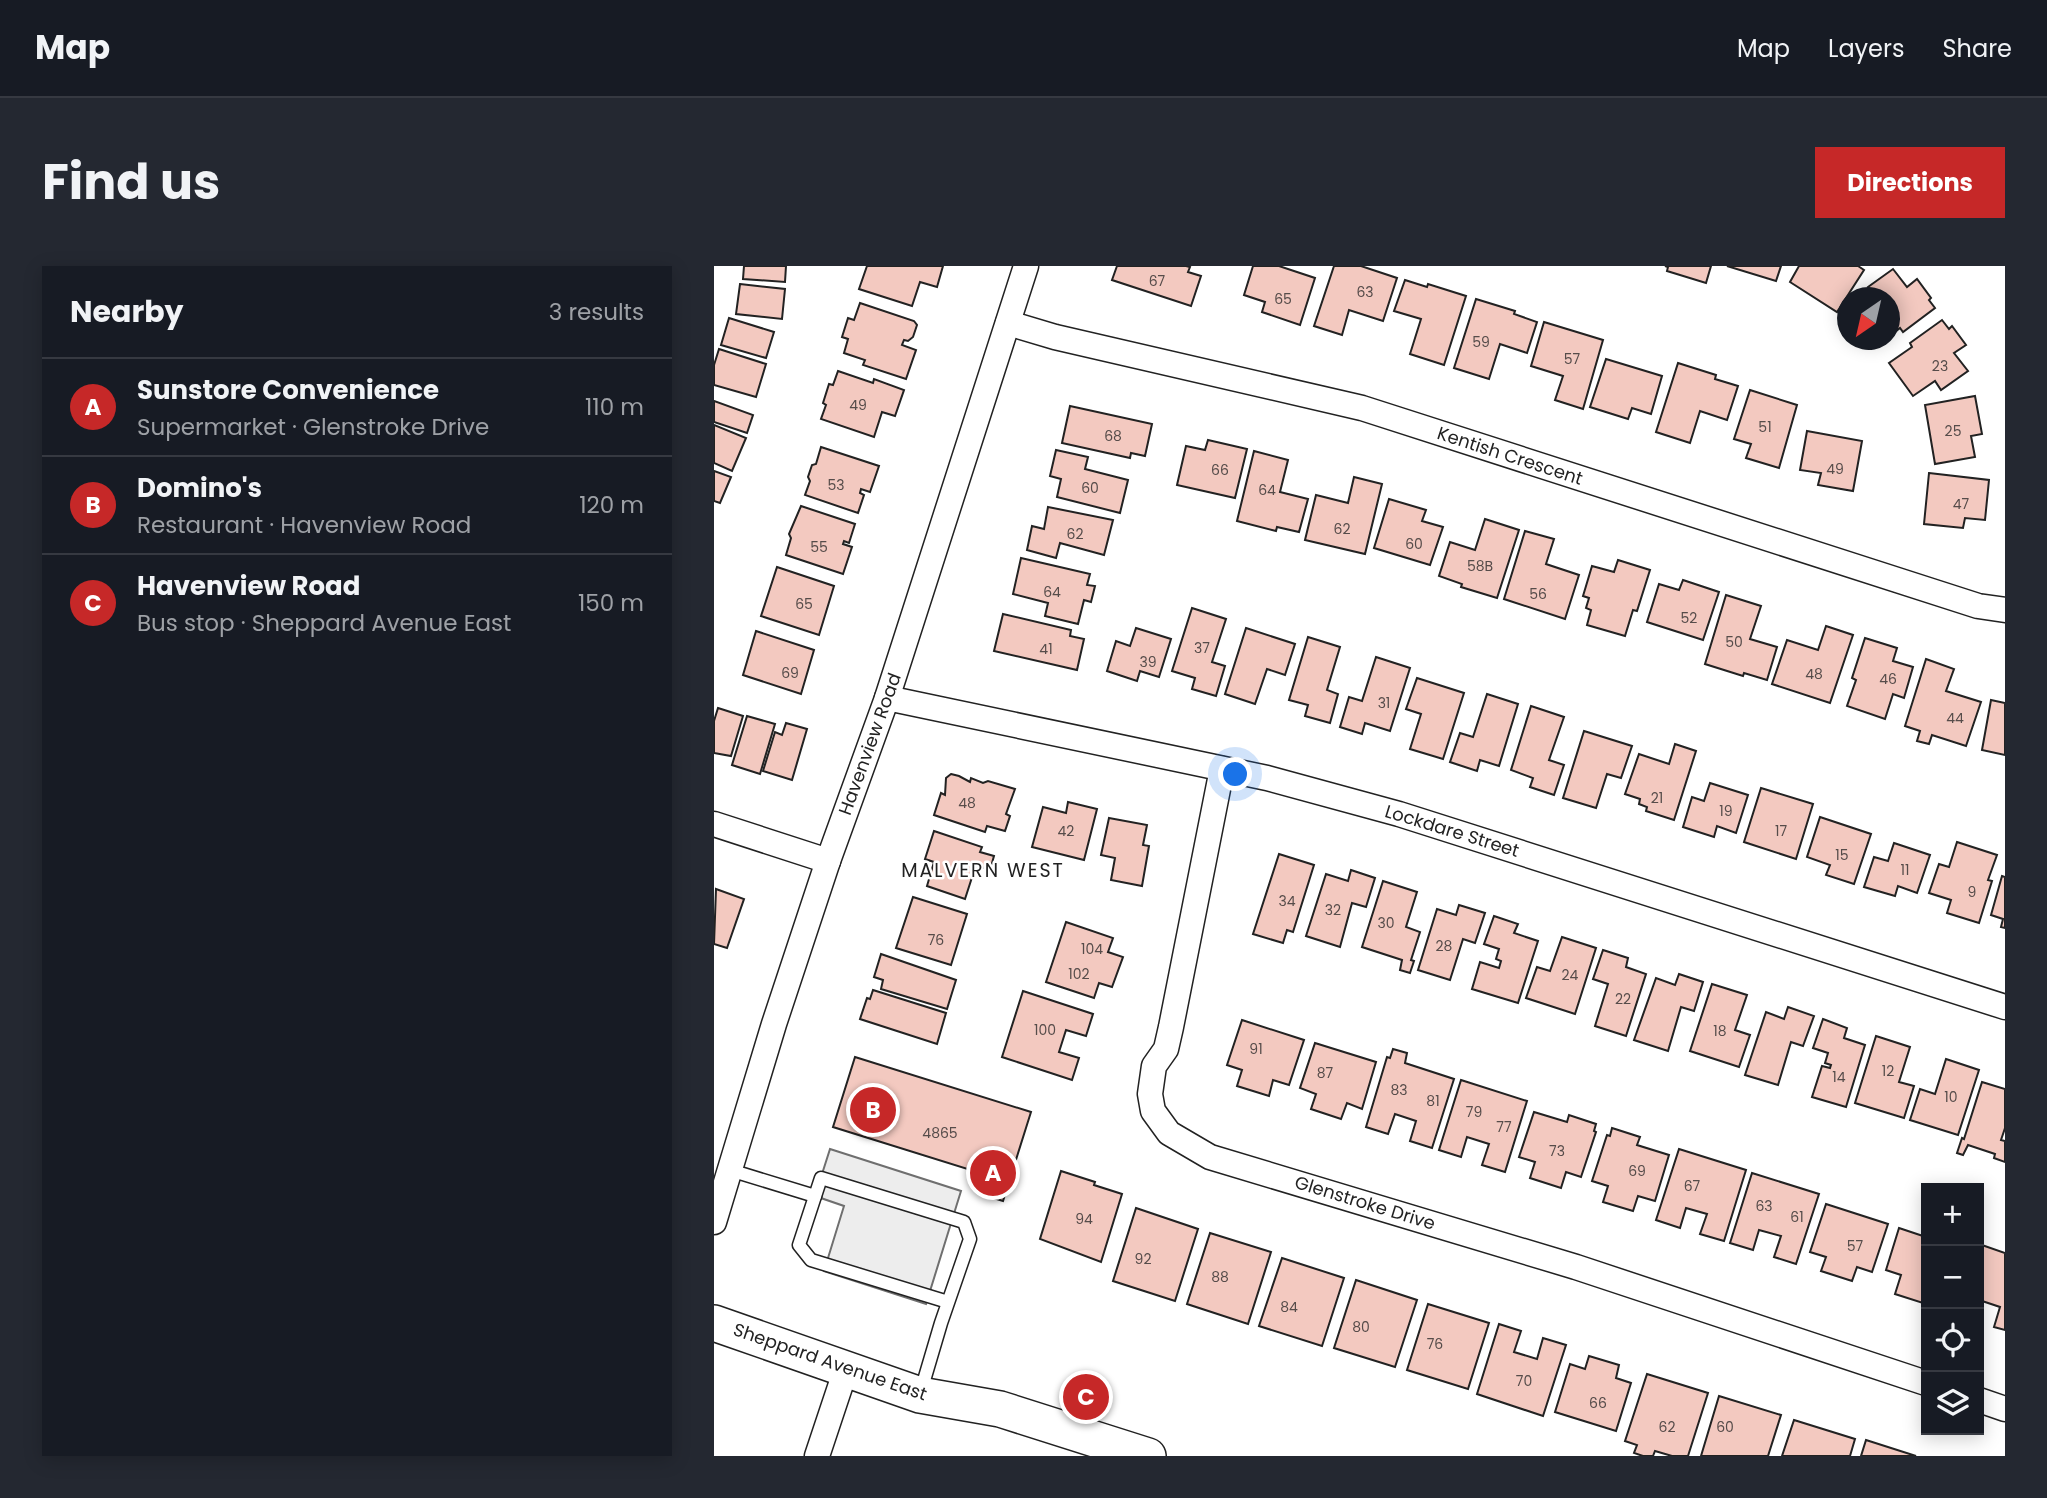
<!DOCTYPE html>
<meta charset="utf-8">
<style>
body{margin:0;font-family:Poppins,sans-serif;background:#242831;color:#f1f3f6}
.controls{position:absolute;right:21px;bottom:21px;display:grid;overflow:hidden;border-radius:0px;box-shadow:0 4px 18px #0003}
.controls button{width:63px;height:63px;display:grid;place-items:center;padding:0;border:0;border-bottom:2px solid #363941;background:#171b24;color:#f1f3f6;font:35px sans-serif}
.compass{position:absolute;left:1123px;top:21px;width:63px;height:63px;border-radius:50%;background:#171b24;box-shadow:0 4px 18px #0003;rotate:214deg}
.you{position:absolute;left:522px;top:509px;width:24px;height:24px;margin:-18px;border:5px solid #fff;border-radius:50%;background:#1a73e8;box-shadow:0 0 0 10px #1a73e833}
.badge{display:grid;place-items:center;width:46px;height:46px;border-radius:50%;background:#c62828;color:#fff;font-size:23px;font-weight:700}
.pin{position:absolute;translate:-50% -50%;border:4px solid #fff;box-shadow:0 2px 7px #0006}
.list{margin:0;padding:0;list-style:none}
h2{display:flex;justify-content:space-between;align-items:center;height:91px;margin:0;padding:0 28px;font-size:30px}
h2 small{font-size:23px;font-weight:400;color:#9ea1a6}
.list li{display:grid;grid-template-columns:46px 1fr auto;gap:21px;align-items:center;box-sizing:border-box;height:98px;padding:0 28px;border-top:2px solid #363941}
.list b{display:block;font-size:26px;white-space:nowrap}
.list p{margin:0;font-size:23px;white-space:nowrap;color:#9ea1a6}
.list em{font-size:23px;font-style:normal;color:#9ea1a6}
.icon{flex:none;width:38px;height:38px;fill:none;stroke:currentColor;stroke-width:2;stroke-linecap:round;stroke-linejoin:round}
.map{position:relative;flex:none;width:1291px;height:1190px;overflow:hidden;border-radius:0px}
header{display:flex;align-items:center;gap:42px;box-sizing:border-box;height:98px;padding:0 35px;background:#171b24;border-bottom:2px solid #363941}
header strong{font-size:33px}
nav{display:flex;gap:38px;margin-inline-start:auto;font-size:24px}
.intro{display:flex;align-items:center;justify-content:space-between;box-sizing:border-box;height:168px;padding:0 42px}
h1{margin:0;font-size:49px}
.button{padding:18px 32px;border-radius:0px;background:#c62828;color:#fff;font-size:24px;font-weight:700}
main{display:flex;gap:42px;padding:0 42px}
aside{flex:1;background:#171b24;border-radius:0px;box-shadow:0 4px 18px #0003}
.map>svg:first-child{display:block}
.parking{fill:#ededed;stroke:#6f6f6f;stroke-width:2}
.building{fill:#f3c9c0;stroke:#222;stroke-width:2}
.lines{fill:none;stroke-linecap:round;stroke-linejoin:round}
.service-casing{stroke:#222;stroke-width:15}
.minor-casing{stroke:#222;stroke-width:27}
.secondary-casing{stroke:#222;stroke-width:38}
.service{stroke:#fff;stroke-width:12}
.minor{stroke:#fff;stroke-width:24}
.secondary{stroke:#fff;stroke-width:35}
.labels{text-anchor:middle;stroke-width:5;stroke-linejoin:round;paint-order:stroke}
.number-label{font-size:14px;fill:#564c4a}
.street-label{font-size:18px;fill:#222;stroke:#fff}
.neighbourhood-label{font-size:19px;letter-spacing:2px;fill:#222;stroke:#fff}
</style>
<header>
<strong>Map</strong>
<nav><a>Map</a><a>Layers</a><a>Share</a></nav>
</header>
<div class="intro"><h1>Find us</h1><a class="button">Directions</a></div>
<main>
<aside>
<h2>Nearby<small>3 results</small></h2>
<ul class="list">
<li><span class="badge">A</span><div><b>Sunstore Convenience</b><p>Supermarket · Glenstroke Drive</p></div><em>110 m</em></li>
<li><span class="badge">B</span><div><b>Domino's</b><p>Restaurant · Havenview Road</p></div><em>120 m</em></li>
<li><span class="badge">C</span><div><b>Havenview Road</b><p>Bus stop · Sheppard Avenue East</p></div><em>150 m</em></li>
</ul>
</aside>
<div class="map">
<svg width="1291" height="1190" viewBox="0 0 1291 1190">
<rect width="100%" height="100%" fill="#fff"/>
<path class="parking" d="M116 883 247 925 212 1038 110 1005 130 940 101 930Z"/>
<g class="building">
<path d="M30 0H72L71 16 29 13Z"/>
<path d="M153 0H229L223 21 206 16 198 40 145 23Z"/>
<path d="M403 0H472L476 1 474 6 487 10 477 40 398 14Z"/>
<path d="M539 0H565L601 12 586 59 548 46 551 36 530 29Z"/>
<path d="M620 0H647L683 12 669 55 635 44 628 69 600 60Z"/>
<path d="M951 0H997L992 17 953 5 954 1Z"/>
<path d="M1013 0H1067L1062 15Z"/>
<path d="M1085 0H1144L1150 4 1123 46 1076 16Z"/>
<path d="M1179 3 1193 21 1203 13 1217 32 1215 34 1221 42 1189 66 1186 62 1176 70V32H1160L1154 21Z"/>
<path d="M691 14 713 21 714 18 752 30 730 99 696 88 707 53 680 45Z"/>
<path d="M26 18 71 23 68 53 22 48Z"/>
<path d="M762 33 801 45 800 48 823 56 813 87 786 78 775 113 740 102Z"/>
<path d="M146 37 200 55 203 59 199 71 194 75 190 74 188 79 202 84 192 113 149 99 151 94 130 87 134 73 128 71 134 52 140 54Z"/>
<path d="M15 52 60 66 52 92 7 79Z"/>
<path d="M1228 54 1235 63 1238 60 1252 79 1240 87 1254 105 1227 124 1221 115 1199 130 1175 97 1198 81 1196 77Z"/>
<path d="M830 56 889 74 869 143 841 134 849 110 817 100Z"/>
<path d="M5 83 52 98 42 131 0 119V99Z"/>
<path d="M892 93 948 110 937 148 918 142 914 153 876 141Z"/>
<path d="M964 97 1002 109 1001 113 1024 120 1013 154 986 145 976 177 942 166Z"/>
<path d="M124 105 159 117 160 113 190 124 181 150 168 146 160 171 107 153 112 139 109 137 115 118 119 119Z"/>
<path d="M1036 124 1083 139 1065 202 1032 192 1037 178 1020 173Z"/>
<path d="M1261 130 1268 168 1257 170 1261 191 1221 198 1211 139Z"/>
<path d="M0 135 39 149 33 167 0 156Z"/>
<path d="M356 140 438 158 431 190 417 187 416 192 348 177Z"/>
<path d="M0 159 32 172 18 205 0 197Z"/>
<path d="M1093 165 1148 175 1139 225 1104 219 1107 207 1086 204Z"/>
<path d="M494 174 533 183 521 232 463 219 472 180 491 184Z"/>
<path d="M107 181 165 200 156 226 147 223 146 227 150 229 144 247 91 229 96 215 94 211 98 199 102 198Z"/>
<path d="M342 184 374 191 371 203 414 214 406 247 343 231 347 213 336 210Z"/>
<path d="M540 185 574 194 566 226 594 233 585 266 563 261 562 265 523 255Z"/>
<path d="M0 205 17 211 6 237 0 235Z"/>
<path d="M1215 207 1275 214 1271 254 1251 252 1249 262 1210 258Z"/>
<path d="M640 211 668 218 651 288 591 274 602 229 634 237Z"/>
<path d="M675 233 712 244 708 255 729 261 716 299 660 282Z"/>
<path d="M87 240 141 258 135 277 130 275 129 278 138 281 129 308 72 289 77 272 75 268Z"/>
<path d="M334 241 399 254 390 289 346 277 342 292 313 284 318 260 330 263Z"/>
<path d="M771 253 805 264 783 332 747 321 748 318 725 310 736 276 761 284Z"/>
<path d="M811 265 840 273 832 298 865 309 851 353 790 333Z"/>
<path d="M307 292 376 308 373 319 381 320 377 336 370 334 364 358 331 350 334 337 299 328Z"/>
<path d="M904 294 936 304 923 345 919 344 911 370 873 359 877 344 872 342 875 332 869 330 878 300 900 306Z"/>
<path d="M63 301 120 320 105 369 47 350Z"/>
<path d="M969 314 1005 326 989 374 933 356 945 318 965 324Z"/>
<path d="M1012 329 1047 340 1036 373 1063 381 1053 414 1030 407 1029 410 991 398Z"/>
<path d="M478 342 512 353 498 396 511 400 502 430 478 423 481 412 458 405Z"/>
<path d="M289 348 357 364 356 370 370 373 363 404 280 385Z"/>
<path d="M1112 360 1139 369 1116 437 1058 418 1073 374 1104 384Z"/>
<path d="M422 362 457 373 445 411 426 405 423 415 393 405 402 375 416 380Z"/>
<path d="M532 362 581 378 571 409 553 403 541 438 511 428Z"/>
<path d="M42 365 100 384 87 428 29 409Z"/>
<path d="M594 371 626 381 613 424 624 428 616 457 591 450 594 439 575 434Z"/>
<path d="M1151 372 1183 382 1179 395 1199 401 1190 432 1179 428 1171 453 1133 440 1142 414 1138 412Z"/>
<path d="M662 391 696 402 676 465 651 457 648 468 626 461 635 431 648 435Z"/>
<path d="M1212 393 1240 403 1232 425 1267 436 1252 480 1218 469 1215 478 1203 475 1206 465 1191 460Z"/>
<path d="M703 412 750 427 729 493 696 483 707 448 692 443Z"/>
<path d="M773 428 804 438 785 500 766 494 763 505 736 496 746 467 759 471Z"/>
<path d="M1277 434 1291 437V489L1268 484Z"/>
<path d="M817 440 850 451 835 494 850 499 840 529 816 521 819 512 797 504Z"/>
<path d="M4 442 29 450 17 490 0 487V455Z"/>
<path d="M33 450 61 458 46 508 18 499Z"/>
<path d="M72 457 93 463 78 514 49 505 61 466 68 469Z"/>
<path d="M870 465 918 480 907 512 893 508 882 542 849 532Z"/>
<path d="M961 478 982 485 960 554 932 545 933 541 925 538 926 533 911 528 925 488 955 498Z"/>
<path d="M237 508 245 510 256 516 257 512 269 517 274 515 301 523 292 548 296 550 291 565 273 560 271 566 220 549 227 527 231 529 232 512Z"/>
<path d="M996 517 1034 529 1022 567 1003 560 1000 571 969 561 978 531 990 535Z"/>
<path d="M1047 522 1099 538 1082 593 1030 576Z"/>
<path d="M354 536 383 543 370 594 318 581 329 541 352 547Z"/>
<path d="M1106 551 1157 568 1140 618 1112 609 1116 599 1093 591Z"/>
<path d="M395 552 433 559 429 579 435 580 428 620 397 614 401 592 387 589Z"/>
<path d="M220 565 268 581 266 586 280 590 276 604 262 599 251 633 213 620 220 596 211 593Z"/>
<path d="M1243 576 1283 589 1274 614 1278 615 1265 657 1233 647 1237 634 1215 627 1225 598 1235 601Z"/>
<path d="M1180 577 1216 589 1203 627 1184 620 1181 630 1150 621 1160 591 1174 595Z"/>
<path d="M565 588 600 599 579 666 573 664 569 677 539 668Z"/>
<path d="M637 604 661 612 652 641 638 637 626 681 592 670 612 608 634 615Z"/>
<path d="M1288 610 1291 611V662L1287 661 1289 653 1277 649Z"/>
<path d="M669 615 703 626 692 661 706 666 697 694 700 695 696 707 686 704 688 694 648 681Z"/>
<path d="M2 623 30 633 13 682 0 678Z"/>
<path d="M199 631 253 648 237 699 182 682Z"/>
<path d="M745 639 771 647 761 677 749 673 736 714 704 704 723 643 742 649Z"/>
<path d="M780 650 804 658 800 667 824 675 804 737 758 723 766 696 785 702 787 695 782 693 785 683 770 678Z"/>
<path d="M352 656 399 672 394 686 409 691 398 721 385 717 380 732 332 716Z"/>
<path d="M848 671 882 682 861 748 812 732 823 701 836 705Z"/>
<path d="M889 684 914 692 912 701 932 708 912 770 881 760 894 718 879 713Z"/>
<path d="M167 688 242 714 233 743 167 723 169 714 160 711Z"/>
<path d="M965 708 989 716 980 745 967 741 954 785 920 774 942 712 961 719Z"/>
<path d="M998 718 1033 729 1021 764 1036 769 1025 801 976 785Z"/>
<path d="M159 724 232 747 223 778 146 753 153 732 156 733Z"/>
<path d="M309 725 379 748 372 770 352 764 345 786 365 792 358 814 288 791Z"/>
<path d="M1074 741 1100 750 1089 780 1077 776 1064 819 1031 809 1052 746 1070 753Z"/>
<path d="M1109 753 1133 762 1130 772 1151 779 1132 841 1098 831 1108 800 1116 802 1117 799 1111 797 1114 787 1099 782Z"/>
<path d="M528 754 590 774 575 819 559 814 555 830 523 820 528 804 513 799Z"/>
<path d="M1162 770 1196 781 1185 816 1200 820 1190 852 1141 837Z"/>
<path d="M601 777 662 796 648 843 633 837 627 853 597 843 602 828 586 822Z"/>
<path d="M679 783 693 787 691 797 740 813 718 882 696 875 702 855 681 848 674 868 652 861 673 791 676 792Z"/>
<path d="M141 791 317 846 289 935 269 929 257 904 119 861Z"/>
<path d="M1232 793 1265 804 1244 869 1196 854 1206 823 1221 828Z"/>
<path d="M747 814 813 835 791 906 768 899 775 878 753 871 747 891 725 884Z"/>
<path d="M1268 816 1291 823V862L1287 874 1291 875V896L1280 892 1281 888 1254 879 1249 889 1243 887 1248 872 1250 873Z"/>
<path d="M820 846 853 856 855 849 882 858 880 865 882 866 867 911 852 906 847 922 816 912 821 896 805 891Z"/>
<path d="M898 862 926 871 923 879 955 889 941 935 924 930 919 945 889 936 894 920 878 915 893 869 896 870Z"/>
<path d="M965 883 1032 904 1010 975 986 968 993 948 972 942 966 962 942 954Z"/>
<path d="M347 905 381 916 380 919 408 928 387 996 326 973Z"/>
<path d="M1038 907 1105 928 1082 998 1060 991 1067 970 1045 964 1039 984 1016 977Z"/>
<path d="M1112 938 1174 958 1158 1006 1143 1001 1138 1015 1107 1005 1112 991 1096 986Z"/>
<path d="M422 942 484 963 461 1035 399 1015Z"/>
<path d="M1185 962 1212 971V1038L1181 1028 1187 1009 1172 1004Z"/>
<path d="M496 967 557 986 534 1058 473 1038Z"/>
<path d="M1265 978 1291 987V1064L1280 1061 1286 1041 1265 1034Z"/>
<path d="M568 992 630 1012 608 1080 545 1060Z"/>
<path d="M642 1014 703 1034 681 1101 620 1082Z"/>
<path d="M714 1038 775 1057 754 1123 693 1104Z"/>
<path d="M785 1058 807 1065 800 1086 823 1093 829 1072 852 1079 829 1150 763 1128Z"/>
<path d="M875 1090 905 1099 902 1112 917 1117 902 1165 841 1146 856 1098 871 1103Z"/>
<path d="M933 1108 994 1127 974 1190H958L941 1185 939 1190H929L920 1187 923 1179 911 1175Z"/>
<path d="M1005 1130 1067 1149 1054 1190H987Z"/>
<path d="M1080 1154 1141 1173 1136 1190H1068Z"/>
<path d="M1152 1174 1202 1190H1147Z"/>
</g>
<g class="lines">
<defs>
<g id="service">
<path d="M16 904 101 930"/>
<path d="M206 1128 227 1057 256 973 250 956 107 912 85 979 97 994 234 1036"/>
</g>
<g id="minor">
<path d="M294 57 341 71 648 142 1264 340 1291 344"/>
<path d="M173 432 553 512 685 548 1291 741"/>
<path d="M508 503 457 761 452 783 440 800 436 828 439 845 455 867 496 891 862 1001 1212 1117"/>
<path d="M0 558 114 595"/>
<path d="M0 956 60 758 114 595 173 432 312 0"/>
<path d="M1265 1134 1291 1143"/>
<path d="M103 1190 132 1103"/>
</g>
<path id="secondary" d="M0 1057 206 1129 286 1143 434 1190"/>
</defs>
<use href="#service" class="service-casing"/>
<use href="#minor" class="minor-casing"/>
<use href="#secondary" class="secondary-casing"/>
<use href="#service" class="service"/>
<use href="#minor" class="minor"/>
<use href="#secondary" class="secondary"/>
</g>
<g class="labels">
<g class="number-label">
<text x="443" y="20">67</text>
<text x="651" y="31">63</text>
<text x="569" y="38">65</text>
<text x="767" y="81">59</text>
<text x="858" y="98">57</text>
<text x="1226" y="105">23</text>
<text x="144" y="144">49</text>
<text x="1051" y="166">51</text>
<text x="1239" y="170">25</text>
<text x="399" y="175">68</text>
<text x="1121" y="208">49</text>
<text x="506" y="209">66</text>
<text x="122" y="224">53</text>
<text x="376" y="227">60</text>
<text x="553" y="229">64</text>
<text x="1247" y="243">47</text>
<text x="628" y="268">62</text>
<text x="361" y="273">62</text>
<text x="700" y="283">60</text>
<text x="105" y="286">55</text>
<text x="766" y="305">58B</text>
<text x="338" y="331">64</text>
<text x="824" y="333">56</text>
<text x="90" y="343">65</text>
<text x="975" y="357">52</text>
<text x="1020" y="381">50</text>
<text x="488" y="387">37</text>
<text x="332" y="388">41</text>
<text x="434" y="401">39</text>
<text x="76" y="412">69</text>
<text x="1100" y="413">48</text>
<text x="1174" y="418">46</text>
<text x="670" y="442">31</text>
<text x="1241" y="457">44</text>
<text x="943" y="537">21</text>
<text x="253" y="542">48</text>
<text x="1012" y="550">19</text>
<text x="352" y="570">42</text>
<text x="1067" y="570">17</text>
<text x="1128" y="594">15</text>
<text x="1191" y="609">11</text>
<text x="1258" y="631">9</text>
<text x="573" y="640">34</text>
<text x="619" y="649">32</text>
<text x="672" y="662">30</text>
<text x="222" y="679">76</text>
<text x="730" y="685">28</text>
<text x="378" y="688">104</text>
<text x="365" y="713">102</text>
<text x="856" y="714">24</text>
<text x="909" y="738">22</text>
<text x="331" y="769">100</text>
<text x="1006" y="770">18</text>
<text x="542" y="788">91</text>
<text x="1174" y="810">12</text>
<text x="611" y="812">87</text>
<text x="1125" y="816">14</text>
<text x="685" y="829">83</text>
<text x="1237" y="836">10</text>
<text x="719" y="840">81</text>
<text x="760" y="851">79</text>
<text x="790" y="866">77</text>
<text x="226" y="872">4865</text>
<text x="843" y="890">73</text>
<text x="923" y="910">69</text>
<text x="978" y="925">67</text>
<text x="1050" y="945">63</text>
<text x="1083" y="956">61</text>
<text x="370" y="958">94</text>
<text x="1141" y="985">57</text>
<text x="429" y="998">92</text>
<text x="506" y="1016">88</text>
<text x="575" y="1046">84</text>
<text x="647" y="1066">80</text>
<text x="721" y="1083">76</text>
<text x="810" y="1120">70</text>
<text x="884" y="1142">66</text>
<text x="953" y="1166">62</text>
<text x="1011" y="1166">60</text>
</g>
<g class="street-label">
<text transform="translate(796 190) rotate(18)" y="6">Kentish Crescent</text>
<text transform="translate(156 478) rotate(-70)" y="6">Havenview Road</text>
<text transform="translate(738 565) rotate(17)" y="6">Lockdare Street</text>
<text transform="translate(651 937) rotate(17)" y="6">Glenstroke Drive</text>
<text transform="translate(116 1096) rotate(19)" y="6">Sheppard Avenue East</text>
</g>
<g class="neighbourhood-label">
<text x="269" y="611">MALVERN WEST</text>
</g>
</g>
</svg>
<div class="controls">
<button>+</button>
<button>−</button>
<button><svg class="icon" aria-label="locate" viewBox="0 0 24 24"><circle cx="12" cy="12" r="6"/><path d="M12 2v4M12 18v4M2 12h4M18 12h4"/></svg></button>
<button><svg class="icon" aria-label="layers" viewBox="0 0 24 24"><path d="M12 4l9 5-9 5-9-5zM3 14l9 5 9-5"/></svg></button>
</div>
<svg class="compass" viewBox="-18 -18 36 36"><path d="M0-13l5 13h-10z" fill="#e53935"/><path d="M0 13l5-13h-10z" fill="#9ea1a6"/></svg>
<div class="you"></div>
<div class="pin badge" style="left:279px;top:907px">A</div>
<div class="pin badge" style="left:159px;top:844px">B</div>
<div class="pin badge" style="left:372px;top:1131px">C</div>
</div>
</main>
